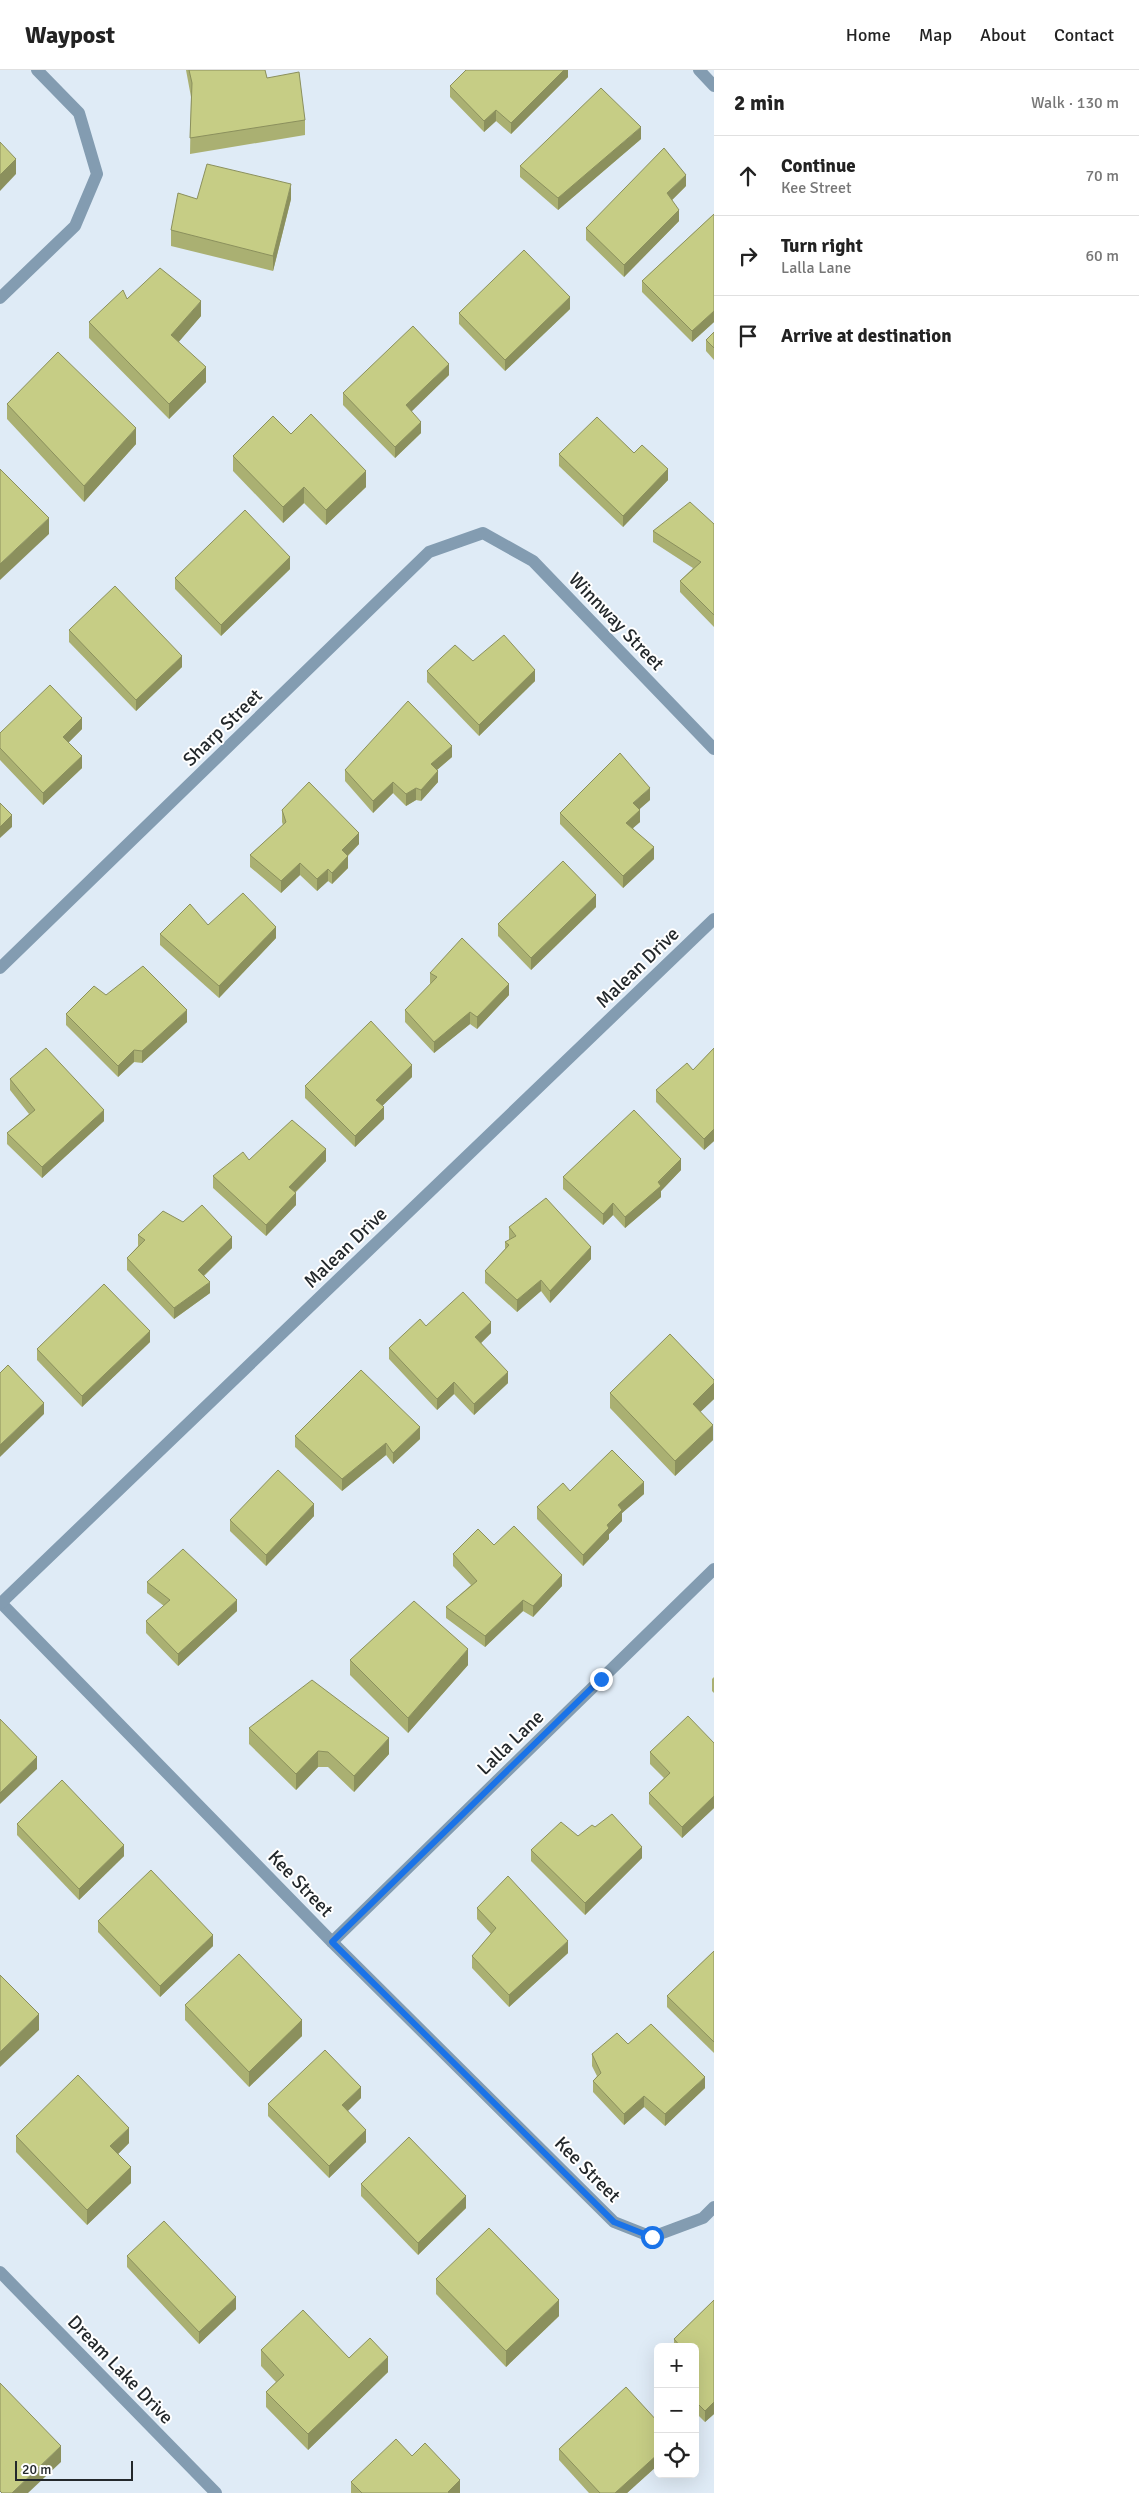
<!DOCTYPE html>
<meta charset="utf-8">
<style>
body{margin:0;font-family:Signika,sans-serif;background:#f6f6f6;color:#222}
.controls{position:absolute;right:15px;bottom:15px;display:grid;overflow:hidden;border-radius:8px;box-shadow:0 5px 20px #0002}
.controls button{width:45px;height:45px;display:grid;place-items:center;padding:0;border:0;border-bottom:1px solid #e0e0e0;background:#fff;color:#222;font:25px sans-serif}
.scale{position:absolute;left:15px;bottom:12px;width:118px;box-sizing:border-box;padding-left:5px;border:2px solid #23282b;border-top:0;font-size:14px;line-height:18px;white-space:nowrap;color:#23282b;-webkit-text-stroke:4px #fff;paint-order:stroke}
.stop{position:absolute;width:15px;height:15px;margin:-11px;border:4px solid #1a73e8;border-radius:50%;background:#fff}
.stop.end{background:#1a73e8;border-color:#fff;box-shadow:0 1px 5px #0008}
.list{margin:0;padding:0;list-style:none}
h2{display:flex;justify-content:space-between;align-items:center;height:65px;margin:0;padding:0 20px;font-size:21px}
h2 small{font-size:16px;font-weight:400;color:#767676}
.list li{display:grid;grid-template-columns:32px 1fr auto;gap:15px;align-items:center;box-sizing:border-box;height:80px;padding:0 20px;border-top:1px solid #e0e0e0}
.list b{display:block;font-size:19px;white-space:nowrap}
.list p{margin:0;font-size:16px;white-space:nowrap;color:#767676}
.list em{font-size:16px;font-style:normal;color:#767676}
.icon{flex:none;width:28px;height:28px;fill:none;stroke:currentColor;stroke-width:2;stroke-linecap:round;stroke-linejoin:round}
.map{position:relative;flex:none;width:714px;height:2423px;overflow:hidden}
header{display:flex;align-items:center;gap:30px;box-sizing:border-box;height:70px;padding:0 25px;background:#fff;border-bottom:1px solid #e0e0e0}
header strong{font-size:24px}
nav{display:flex;gap:28px;margin-inline-start:auto;font-size:18px}
main{display:flex}
aside{flex:1;background:#fff}
.map>svg:first-child{display:block}
.lines{fill:none;stroke-linecap:round;stroke-linejoin:round}
.minor{stroke:#839cb1;stroke-width:12}
.wall{fill:#aab072}
.shaded-wall{fill:#8b905d}
.building{fill:#c6cd85;stroke:#8b905d}
.route{stroke:#1a73e8;stroke-width:6}
.labels{text-anchor:middle;stroke-width:4;stroke-linejoin:round;paint-order:stroke}
.street-label{font-size:19px;fill:#23282b;stroke:#fff}
</style>
<header>
<strong>Waypost</strong>
<nav><a>Home</a><a>Map</a><a>About</a><a>Contact</a></nav>
</header>
<main>
<div class="map">
<svg width="714" height="2423" viewBox="0 0 714 2423">
<rect width="100%" height="100%" fill="#dfebf6"/>
<g class="lines">
<g class="minor">
<path d="M699 0 714 16"/>
<path d="M0 228 75 156 97 104 79 43 37 0"/>
<path d="M0 898 429 482 483 463 533 491 714 679"/>
<path d="M0 1532 332 1872 614 2152 652 2167 703 2148 714 2137"/>
<path d="M1 1533 714 849"/>
<path d="M332 1872 714 1499"/>
<path d="M0 2202 216 2423"/>
</g>
</g>
<g class="wall">
<path d="M186 0H265L267 8 305 50V65L190 84 191 27Z"/>
<path d="M568 0V7L511 64 496 51 484 62 450 27V16Z"/>
<path d="M641 69 558 140 520 107V96Z"/>
<path d="M686 116 672 130 679 151 624 207 586 170V158Z"/>
<path d="M197 129H291L273 201 171 176V160Z"/>
<path d="M714 144V252L692 272 642 222V211Z"/>
<path d="M127 229 201 246 178 272 206 312 169 349 89 268V252Z"/>
<path d="M570 239 505 301 459 254V243Z"/>
<path d="M714 262V290L706 281V270Z"/>
<path d="M449 305 411 341 421 363 395 388 343 335V323Z"/>
<path d="M7 334 136 374 84 432 7 349Z"/>
<path d="M291 364 366 417 326 455 304 433 283 453 233 401V386Z"/>
<path d="M634 383 668 410 623 457 559 396V384Z"/>
<path d="M714 454V557L680 522V511L693 498 653 472V461Z"/>
<path d="M290 499 221 566 175 519V508Z"/>
<path d="M69 560 182 597 136 641 69 572Z"/>
<path d="M473 591 535 611 479 666 427 612V601Z"/>
<path d="M82 659 68 673 82 698 43 735 0 690V663Z"/>
<path d="M452 687 437 700 438 712 421 731 416 730 406 736 393 723 373 743 345 711V700Z"/>
<path d="M650 730 639 739 640 752 633 758 654 789 623 818 560 754V743Z"/>
<path d="M282 740 359 774 348 786V798L332 814 328 811 317 821 300 805 281 823 250 797V785L283 755 282 752Z"/>
<path d="M596 837 531 900 498 866V854Z"/>
<path d="M160 864 276 868 219 928 160 875Z"/>
<path d="M430 903 509 925 477 959 470 954 434 983 405 952V940L430 915Z"/>
<path d="M106 925 187 952 142 993 134 992 118 1007 66 955V944Z"/>
<path d="M714 978V1071L704 1080 656 1032V1020L693 1000Z"/>
<path d="M412 1007 382 1036 384 1049 355 1077 305 1028V1016Z"/>
<path d="M10 1009 104 1051 42 1108 7 1074V1063L29 1044 10 1020Z"/>
<path d="M249 1090 326 1091 295 1123 296 1135 266 1166 213 1118V1106Z"/>
<path d="M681 1100 661 1121V1127L625 1158 613 1145 603 1155 563 1119V1107Z"/>
<path d="M509 1157 591 1189 550 1233 541 1221 517 1242 485 1213V1201L505 1179V1172L509 1170Z"/>
<path d="M138 1165 232 1178 204 1206 210 1223 174 1249 127 1200V1188L138 1176Z"/>
<path d="M426 1256 491 1263 481 1273 508 1313 474 1345 454 1324 437 1340 389 1289V1278Z"/>
<path d="M150 1272 82 1337 37 1290V1279Z"/>
<path d="M714 1310V1329L700 1342 713 1370 675 1406 610 1338V1323Z"/>
<path d="M295 1366 420 1369 393 1394 386 1385 342 1421 295 1377Z"/>
<path d="M570 1421 644 1424 622 1443V1451L609 1464V1469L583 1496 537 1449V1437Z"/>
<path d="M314 1446 266 1496 230 1461V1450Z"/>
<path d="M494 1475 562 1516 533 1547 523 1541 485 1577 446 1548V1537L471 1515 453 1496V1484Z"/>
<path d="M147 1512 237 1541 178 1596 146 1563V1551L164 1536 147 1523Z"/>
<path d="M350 1590 468 1595 408 1663 350 1605Z"/>
<path d="M714 1607V1623L712 1621V1609Z"/>
<path d="M249 1658 389 1684 354 1722 328 1697H318L296 1720 249 1674Z"/>
<path d="M714 1673V1738L682 1768 649 1734V1723L664 1708 650 1694V1682Z"/>
<path d="M17 1754 124 1786 79 1830 17 1765Z"/>
<path d="M578 1766 642 1788 585 1845 531 1791V1780Z"/>
<path d="M477 1838 568 1883 509 1937 472 1898V1886L491 1864 477 1849Z"/>
<path d="M98 1851 213 1876 160 1927 98 1862Z"/>
<path d="M714 1881V1983L667 1937V1926Z"/>
<path d="M185 1935 302 1966 249 2017 185 1950Z"/>
<path d="M628 1974 705 2018 665 2056 644 2037 624 2055 593 2022V2011L597 2006 592 1996V1984Z"/>
<path d="M361 2028 347 2041 366 2072 329 2108 268 2046V2034Z"/>
<path d="M16 2066 129 2073 118 2084 131 2113 87 2155 16 2082Z"/>
<path d="M361 2114 466 2138 418 2185 361 2126Z"/>
<path d="M127 2186 236 2239 199 2274 127 2197Z"/>
<path d="M436 2209 559 2246 506 2297 436 2224Z"/>
<path d="M714 2230V2344L705 2352 695 2342V2277H674V2269Z"/>
<path d="M261 2280 349 2288 388 2302 308 2380 266 2337V2322L276 2312 261 2296Z"/>
<path d="M658 2352V2395L627 2423H589L559 2390V2379Z"/>
<path d="M412 2386 460 2423H351V2412Z"/>
</g>
<g class="shaded-wall">
<path d="M564 0H568V7L511 64V53Z"/>
<path d="M496 40V51L484 62V51Z"/>
<path d="M641 57V69L558 140V128Z"/>
<path d="M16 89V104L0 121V105Z"/>
<path d="M686 105V116L667 135V123Z"/>
<path d="M291 114V129L273 201V186Z"/>
<path d="M679 140V151L624 207V195Z"/>
<path d="M570 227V239L505 301V290Z"/>
<path d="M201 231V246L171 281V265Z"/>
<path d="M714 241V252L692 272V261Z"/>
<path d="M449 294V305L406 347V335Z"/>
<path d="M206 297V312L169 349V334Z"/>
<path d="M421 352V363L395 388V377Z"/>
<path d="M136 358V374L84 432V416Z"/>
<path d="M668 399V410L623 457V446Z"/>
<path d="M366 401V417L326 455V440Z"/>
<path d="M304 417V433L283 453V437Z"/>
<path d="M49 448V464L0 510V494Z"/>
<path d="M290 487V499L221 566V555Z"/>
<path d="M182 586V597L136 641V630Z"/>
<path d="M535 600V611L479 666V655Z"/>
<path d="M82 648V659L63 678V667Z"/>
<path d="M452 676V687L431 705V694Z"/>
<path d="M82 686V698L43 735V723Z"/>
<path d="M438 701V712L421 731V720Z"/>
<path d="M393 712V723L373 743V731Z"/>
<path d="M416 718V730L406 736V724Z"/>
<path d="M650 718V730L633 745V733Z"/>
<path d="M640 740V752L626 764V753Z"/>
<path d="M12 745V757L0 768V757Z"/>
<path d="M359 763V774L342 791V780Z"/>
<path d="M654 777V789L623 818V806Z"/>
<path d="M348 786V798L332 814V803Z"/>
<path d="M300 793V805L281 823V811Z"/>
<path d="M328 799V811L317 821V809Z"/>
<path d="M596 825V837L531 900V888Z"/>
<path d="M276 857V868L219 928V916Z"/>
<path d="M509 914V925L477 959V947Z"/>
<path d="M187 940V952L142 993V981Z"/>
<path d="M470 942V954L434 983V972Z"/>
<path d="M134 980V992L118 1007V996Z"/>
<path d="M412 995V1007L376 1042V1030Z"/>
<path d="M384 1037V1049L355 1077V1066Z"/>
<path d="M104 1040V1051L42 1108V1097Z"/>
<path d="M714 1059V1071L704 1080V1069Z"/>
<path d="M326 1079V1091L289 1128V1117Z"/>
<path d="M681 1089V1100L661 1121V1127L625 1158V1147Z"/>
<path d="M296 1123V1135L266 1166V1155Z"/>
<path d="M613 1133V1145L603 1155V1144Z"/>
<path d="M232 1167V1178L198 1211V1200Z"/>
<path d="M591 1177V1189L550 1233V1221Z"/>
<path d="M541 1210V1221L517 1242V1230Z"/>
<path d="M210 1212V1223L174 1249V1238Z"/>
<path d="M491 1252V1263L475 1279V1267Z"/>
<path d="M150 1261V1272L82 1337V1326Z"/>
<path d="M508 1302V1313L474 1345V1334Z"/>
<path d="M454 1312V1324L437 1340V1329Z"/>
<path d="M714 1313V1329L693 1349V1334Z"/>
<path d="M44 1333V1344L0 1387V1375Z"/>
<path d="M713 1355V1370L675 1406V1391Z"/>
<path d="M420 1357V1369L393 1394V1383Z"/>
<path d="M386 1373V1385L342 1421V1409Z"/>
<path d="M644 1412V1424L622 1443V1451L609 1464V1469L583 1496V1485L607 1455 618 1435Z"/>
<path d="M314 1434V1446L266 1496V1485Z"/>
<path d="M562 1505V1516L533 1547V1536Z"/>
<path d="M237 1530V1541L178 1596V1584Z"/>
<path d="M523 1530V1541L485 1577V1566Z"/>
<path d="M468 1579V1595L408 1663V1648Z"/>
<path d="M389 1668V1684L354 1722V1706Z"/>
<path d="M318 1681V1697L296 1720V1704Z"/>
<path d="M37 1687V1699L0 1734V1723Z"/>
<path d="M714 1726V1738L682 1768V1757Z"/>
<path d="M124 1775V1786L79 1830V1819Z"/>
<path d="M642 1777V1788L585 1845V1833Z"/>
<path d="M213 1865V1876L160 1927V1916Z"/>
<path d="M568 1871V1883L509 1937V1925Z"/>
<path d="M39 1944V1960L0 1997V1982Z"/>
<path d="M302 1950V1966L249 2017V2002Z"/>
<path d="M705 2007V2018L665 2056V2044Z"/>
<path d="M361 2017V2028L342 2047V2035Z"/>
<path d="M644 2026V2037L624 2055V2044Z"/>
<path d="M129 2058V2073L110 2092V2076Z"/>
<path d="M366 2060V2072L329 2108V2096Z"/>
<path d="M131 2097V2113L87 2155V2140Z"/>
<path d="M466 2126V2138L418 2185V2173Z"/>
<path d="M236 2227V2239L199 2274V2262Z"/>
<path d="M559 2230V2246L506 2297V2281Z"/>
<path d="M388 2287V2302L308 2380V2364Z"/>
<path d="M714 2332V2344L705 2352V2341Z"/>
<path d="M61 2376V2392L28 2423H12Z"/>
<path d="M658 2384V2395L627 2423H615Z"/>
<path d="M460 2410V2423H448V2422Z"/>
</g>
<g class="building">
<path d="M189 0H265L267 8 299 2 305 50 190 68 192 13Z"/>
<path d="M466 0H564L511 53 496 40 484 51 450 16Z"/>
<path d="M601 18 641 57 558 128 520 96Z"/>
<path d="M0 72 16 89 0 105Z"/>
<path d="M664 78 686 105 667 123 679 140 624 195 586 158Z"/>
<path d="M207 94 291 114 273 186 171 160 178 123 197 129Z"/>
<path d="M714 144V241L692 261 642 211Z"/>
<path d="M524 180 570 227 505 290 459 243Z"/>
<path d="M160 198 201 231 171 265 206 297 169 334 89 252 123 220 127 229Z"/>
<path d="M413 256 449 294 406 335 421 352 395 377 343 323Z"/>
<path d="M714 262V278L706 270Z"/>
<path d="M58 282 136 358 84 416 7 334Z"/>
<path d="M311 344 366 401 326 440 304 417 283 437 233 386 273 346 291 364Z"/>
<path d="M597 347 634 383 642 375 668 399 623 446 559 384Z"/>
<path d="M0 399 49 448 0 494Z"/>
<path d="M690 432 714 454V545L680 511 701 492 653 461Z"/>
<path d="M245 440 290 487 221 555 175 508Z"/>
<path d="M115 516 182 586 136 630 69 560Z"/>
<path d="M504 565 535 600 479 655 427 601 455 575 473 591Z"/>
<path d="M50 615 82 648 63 667 82 686 43 723 0 678V663Z"/>
<path d="M408 631 452 676 431 694 438 701 421 720 416 718 406 724 393 712 373 731 345 700Z"/>
<path d="M620 683 650 718 633 733 640 740 626 753 654 777 623 806 560 743Z"/>
<path d="M309 712 359 763 342 780 348 786 332 803 328 799 317 809 300 793 281 811 250 785 286 752 282 740Z"/>
<path d="M0 733 12 745 0 757Z"/>
<path d="M563 791 596 825 531 888 498 854Z"/>
<path d="M243 823 276 857 219 916 160 864 190 834 208 855Z"/>
<path d="M462 868 509 914 477 947 470 942 434 972 405 940 437 907 430 903Z"/>
<path d="M143 896 187 940 142 981 134 980 118 996 66 944 94 916 106 925Z"/>
<path d="M371 951 412 995 376 1030 384 1037 355 1066 305 1016Z"/>
<path d="M46 978 104 1040 42 1097 7 1063 35 1040 10 1009Z"/>
<path d="M714 978V1059L704 1069 656 1020 687 993 693 1000Z"/>
<path d="M634 1040 681 1089 658 1112 661 1116 625 1147 613 1133 603 1144 563 1107Z"/>
<path d="M292 1050 326 1079 289 1117 296 1123 266 1155 213 1106 243 1082 249 1090Z"/>
<path d="M546 1128 591 1177 550 1221 541 1210 517 1230 485 1201 509 1175 505 1172 516 1166 509 1157Z"/>
<path d="M202 1135 232 1167 198 1200 210 1212 174 1238 127 1188 145 1170 138 1165 163 1141 183 1152Z"/>
<path d="M104 1214 150 1261 82 1326 37 1279Z"/>
<path d="M463 1222 491 1252 475 1267 508 1302 474 1334 454 1312 437 1329 389 1278 420 1249 426 1256Z"/>
<path d="M670 1264 714 1310V1313L693 1334 713 1355 675 1391 610 1323Z"/>
<path d="M8 1295 44 1333 0 1375V1303Z"/>
<path d="M361 1300 420 1357 393 1383 386 1373 342 1409 295 1366Z"/>
<path d="M612 1380 644 1412 618 1435 622 1440 607 1455 609 1458 583 1485 537 1437 563 1413 570 1421Z"/>
<path d="M278 1400 314 1434 266 1485 230 1450Z"/>
<path d="M514 1456 562 1505 533 1536 523 1530 485 1566 446 1537 477 1511 453 1484 478 1459 494 1475Z"/>
<path d="M183 1479 237 1530 178 1584 146 1551 170 1530 147 1512Z"/>
<path d="M414 1531 468 1579 408 1648 350 1590Z"/>
<path d="M312 1610 389 1668 354 1706 328 1682 318 1681 296 1704 249 1658Z"/>
<path d="M688 1646 714 1673V1726L682 1757 649 1723 670 1703 650 1682Z"/>
<path d="M0 1649 37 1687 0 1723Z"/>
<path d="M62 1710 124 1775 79 1819 17 1754Z"/>
<path d="M612 1744 642 1777 585 1833 531 1780 561 1752 578 1766 592 1755 595 1757Z"/>
<path d="M151 1800 213 1865 160 1916 98 1851Z"/>
<path d="M508 1806 568 1871 509 1925 472 1886 496 1858 477 1838Z"/>
<path d="M714 1881V1972L667 1926Z"/>
<path d="M239 1884 302 1950 249 2002 185 1935Z"/>
<path d="M0 1905 39 1944 0 1982Z"/>
<path d="M651 1954 705 2007 665 2044 644 2026 624 2044 593 2011 601 2003 592 1984 617 1963 628 1974Z"/>
<path d="M325 1980 361 2017 342 2035 366 2060 329 2096 268 2034Z"/>
<path d="M78 2005 129 2058 110 2076 131 2097 87 2140 16 2066Z"/>
<path d="M409 2067 466 2126 418 2173 361 2114Z"/>
<path d="M164 2151 236 2227 199 2262 127 2186Z"/>
<path d="M489 2158 559 2230 506 2281 436 2209Z"/>
<path d="M714 2230V2332L705 2341 695 2331V2277H681L674 2269Z"/>
<path d="M303 2240 349 2288 370 2268 388 2287 308 2364 266 2322 284 2305 261 2280Z"/>
<path d="M0 2313 61 2376 12 2423H2L0 2421Z"/>
<path d="M626 2317 658 2352V2384L615 2423H600L559 2379Z"/>
<path d="M396 2369 412 2386 425 2373 460 2410 448 2422 449 2423H362L351 2412Z"/>
</g>
<g class="lines">
<path class="route" d="M601 1609 332 1872 614 2152 652 2167"/>
</g>
<g class="labels">
<g class="street-label">
<text transform="translate(617 551) rotate(46)" y="7">Winnway Street</text>
<text transform="translate(222 657) rotate(-44)" y="7">Sharp Street</text>
<text transform="translate(637 897) rotate(-44)" y="7">Malean Drive</text>
<text transform="translate(345 1177) rotate(-44)" y="7">Malean Drive</text>
<text transform="translate(510 1672) rotate(-44)" y="7">Lalla Lane</text>
<text transform="translate(301 1813) rotate(46)" y="7">Kee Street</text>
<text transform="translate(588 2099) rotate(45)" y="7">Kee Street</text>
<text transform="translate(121 2299) rotate(46)" y="7">Dream Lake Drive</text>
</g>
</g>
</svg>
<div class="controls">
<button>+</button>
<button>−</button>
<button><svg class="icon" aria-label="locate" viewBox="0 0 24 24"><circle cx="12" cy="12" r="6"/><path d="M12 2v4M12 18v4M2 12h4M18 12h4"/></svg></button>
</div>
<div class="scale">20 m</div>
<div class="stop" style="left:652px;top:2167px"></div>
<div class="stop end" style="left:601px;top:1609px"></div>
</div>
<aside>
<h2>2 min<small>Walk · 130 m</small></h2>
<ul class="list">
<li><svg class="icon" aria-label="ahead" viewBox="0 0 24 24"><path d="M12 20V5M6 11l6-6 6 6"/></svg><div><b>Continue</b><p>Kee Street</p></div><em>70 m</em></li>
<li><svg class="icon" aria-label="right" viewBox="0 0 24 24"><path d="M7 20v-9h11M14 6l5 5-5 5"/></svg><div><b>Turn right</b><p>Lalla Lane</p></div><em>60 m</em></li>
<li><svg class="icon" aria-label="arrive" viewBox="0 0 24 24"><path d="M6 21V4h12l-3 4 3 4H6"/></svg><div><b>Arrive at destination</b></div></li>
</ul>
</aside>
</main>
